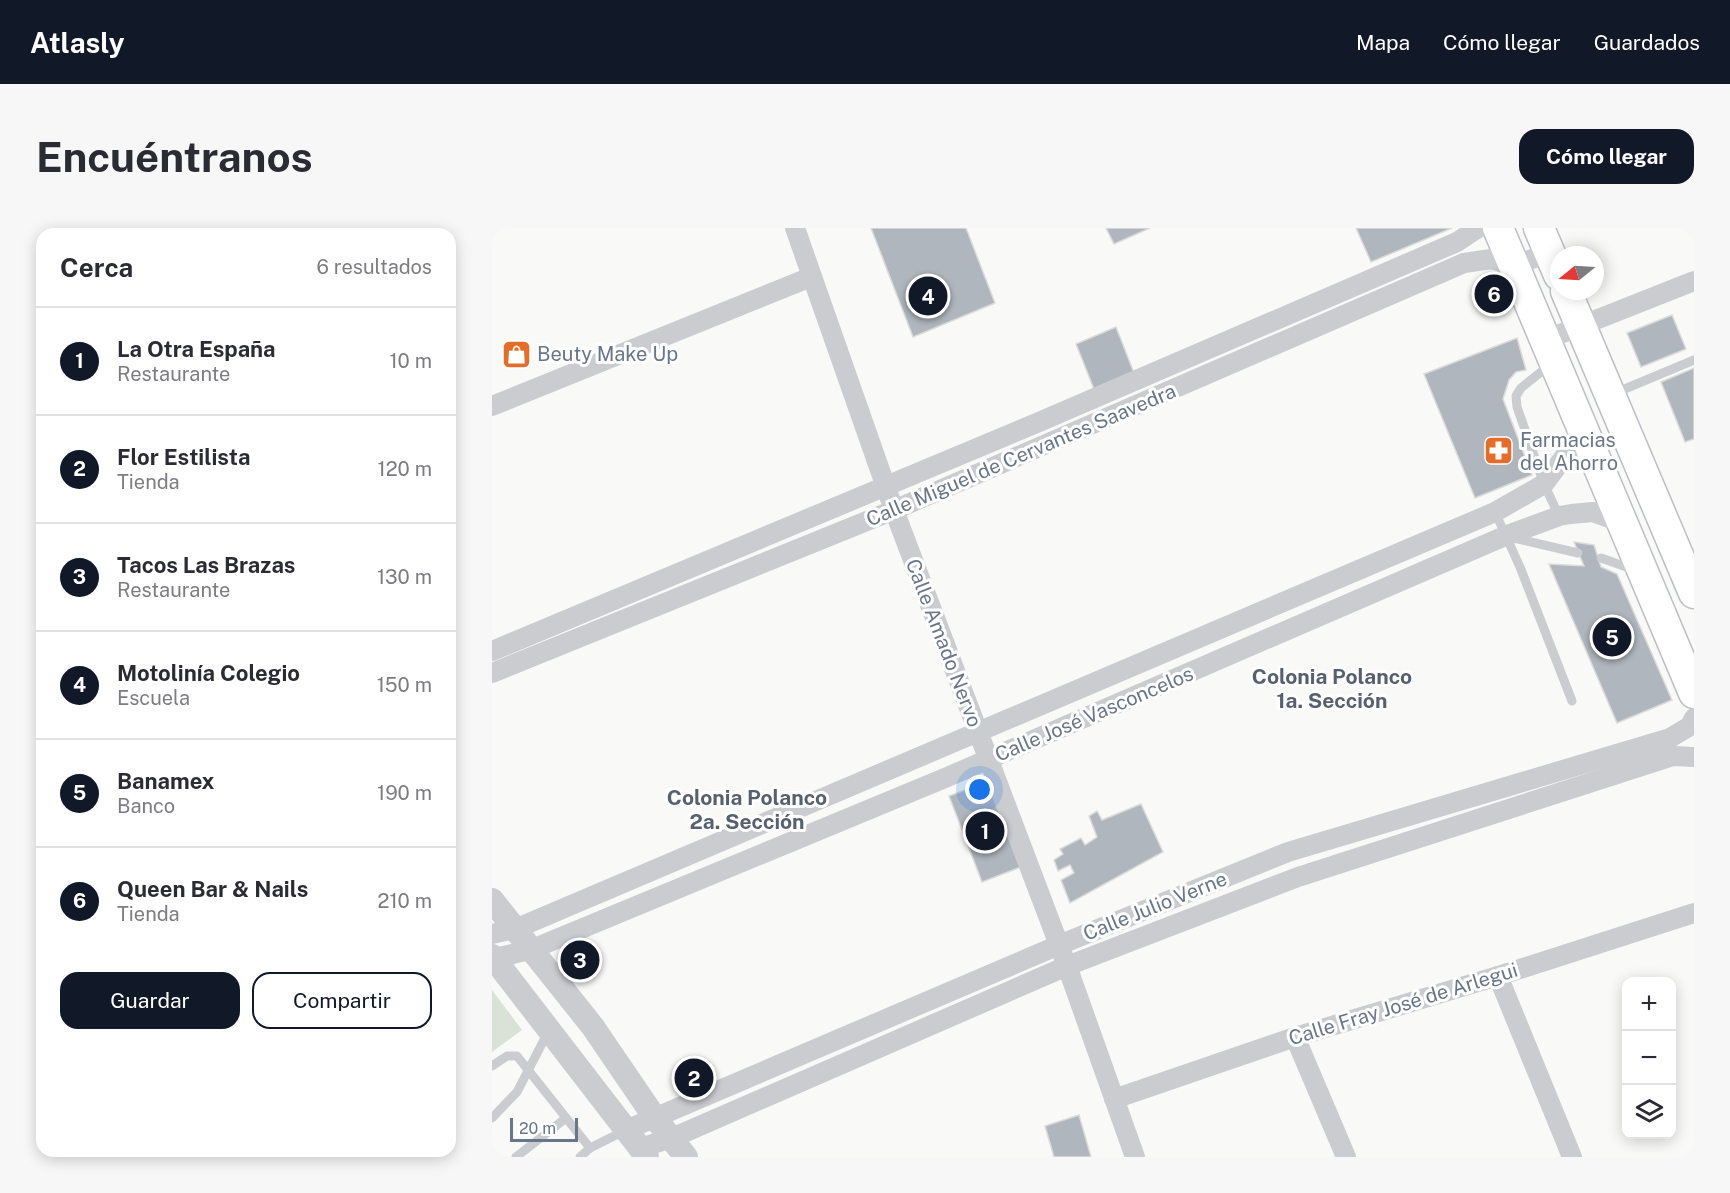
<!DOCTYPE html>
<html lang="es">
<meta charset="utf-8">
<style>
body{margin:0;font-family:"Public Sans",sans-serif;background:#f7f7f7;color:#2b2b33}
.controls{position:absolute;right:18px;bottom:18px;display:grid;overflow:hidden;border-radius:12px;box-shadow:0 3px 15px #0003}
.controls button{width:54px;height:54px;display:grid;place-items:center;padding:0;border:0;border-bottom:2px solid #e1e1e2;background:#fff;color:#2b2b33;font:30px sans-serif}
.compass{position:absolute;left:1058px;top:18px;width:54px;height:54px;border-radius:50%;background:#fff;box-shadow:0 3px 15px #0003;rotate:252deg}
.scale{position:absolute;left:18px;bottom:15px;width:68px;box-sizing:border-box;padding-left:6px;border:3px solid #687689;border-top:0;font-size:16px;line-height:21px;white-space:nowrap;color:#687689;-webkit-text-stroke:4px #fff;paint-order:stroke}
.you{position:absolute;left:488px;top:562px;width:21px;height:21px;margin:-15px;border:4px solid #fff;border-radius:50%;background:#1a73e8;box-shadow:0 0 0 9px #1a73e833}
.badge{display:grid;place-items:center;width:39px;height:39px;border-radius:50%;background:#111827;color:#fff;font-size:20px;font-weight:700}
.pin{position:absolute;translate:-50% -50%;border:3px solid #fff;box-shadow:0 2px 6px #0006}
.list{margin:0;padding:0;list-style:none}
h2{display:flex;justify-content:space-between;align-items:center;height:78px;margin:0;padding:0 24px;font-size:26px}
h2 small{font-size:20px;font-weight:400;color:#7c7c81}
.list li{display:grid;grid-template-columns:39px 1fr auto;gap:18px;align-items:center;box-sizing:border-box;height:108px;padding:0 24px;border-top:2px solid #e1e1e2}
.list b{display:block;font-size:22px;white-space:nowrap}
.list p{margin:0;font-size:20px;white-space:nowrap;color:#7c7c81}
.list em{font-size:20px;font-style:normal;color:#7c7c81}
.actions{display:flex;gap:12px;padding:18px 24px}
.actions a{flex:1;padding:14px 0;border:2px solid #111827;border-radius:18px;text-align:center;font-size:21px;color:#111827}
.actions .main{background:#111827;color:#fff}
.icon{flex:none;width:33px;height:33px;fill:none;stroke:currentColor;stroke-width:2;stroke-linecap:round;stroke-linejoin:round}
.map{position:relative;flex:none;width:1202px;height:929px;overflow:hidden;border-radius:18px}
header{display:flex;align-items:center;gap:36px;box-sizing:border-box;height:84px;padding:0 30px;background:#111827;color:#fff}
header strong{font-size:28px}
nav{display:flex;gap:33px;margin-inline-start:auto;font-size:21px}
.intro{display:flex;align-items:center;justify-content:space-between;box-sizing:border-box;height:144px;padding:0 36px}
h1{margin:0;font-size:42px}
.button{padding:15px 27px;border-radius:18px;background:#111827;color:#fff;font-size:21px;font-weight:700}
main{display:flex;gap:36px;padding:0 36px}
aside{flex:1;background:#fff;border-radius:18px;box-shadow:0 3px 15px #0003}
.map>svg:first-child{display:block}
.green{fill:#dae2d8}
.building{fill:#b0b6be;stroke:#dbdbd9;stroke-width:1.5}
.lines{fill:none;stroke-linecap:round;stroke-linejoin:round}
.primary-casing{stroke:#bcbfc4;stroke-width:33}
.service{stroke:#caccd0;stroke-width:9}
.minor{stroke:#caccd0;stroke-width:20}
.tertiary{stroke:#caccd0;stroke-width:24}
.primary{stroke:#fff;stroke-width:30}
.labels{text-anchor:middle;stroke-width:6;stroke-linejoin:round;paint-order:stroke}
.poi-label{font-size:20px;fill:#687689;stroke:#fff;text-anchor:start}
.street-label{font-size:20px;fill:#687689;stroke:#fff}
.neighbourhood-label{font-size:21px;font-weight:bold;fill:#56606e;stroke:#fff}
</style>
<header>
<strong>Atlasly</strong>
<nav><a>Mapa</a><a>Cómo llegar</a><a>Guardados</a></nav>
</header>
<div class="intro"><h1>Encuéntranos</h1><a class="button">Cómo llegar</a></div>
<main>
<aside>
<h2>Cerca<small>6 resultados</small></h2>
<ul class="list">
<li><span class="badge">1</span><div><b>La Otra España</b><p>Restaurante</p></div><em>10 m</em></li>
<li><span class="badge">2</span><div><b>Flor Estilista</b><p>Tienda</p></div><em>120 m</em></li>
<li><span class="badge">3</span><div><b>Tacos Las Brazas</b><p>Restaurante</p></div><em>130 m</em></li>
<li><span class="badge">4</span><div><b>Motolinía Colegio</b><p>Escuela</p></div><em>150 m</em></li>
<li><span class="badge">5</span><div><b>Banamex</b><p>Banco</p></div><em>190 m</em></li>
<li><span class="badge">6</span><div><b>Queen Bar &amp; Nails</b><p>Tienda</p></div><em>210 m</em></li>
</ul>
<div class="actions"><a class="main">Guardar</a><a>Compartir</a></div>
</aside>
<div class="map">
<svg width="1202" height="929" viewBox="0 0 1202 929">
<rect width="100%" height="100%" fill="#f9f9f7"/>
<path class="green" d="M0 762 30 802 0 824Z"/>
<g class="building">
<path d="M379 0H474L503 75 421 109Z"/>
<path d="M614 0H658L622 16Z"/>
<path d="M864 0H960L879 34Z"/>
<path d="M1180 87 1194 121 1149 139 1135 105Z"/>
<path d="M624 99 642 145 602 161 584 116Z"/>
<path d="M1025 110 1034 142 1024 144 1017 152 1011 171 1040 247 983 270 932 146Z"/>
<path d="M1202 140V211L1193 214 1169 154Z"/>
<path d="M1082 314 1102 317 1109 339 1125 346 1180 472 1125 495 1057 336 1092 338Z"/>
<path d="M497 553 529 639 490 654 457 568Z"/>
<path d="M649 576 671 624 578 675 569 652 582 645 578 637 566 643 562 632 571 626 568 621 589 610 593 617 605 609 597 588 605 583 610 592Z"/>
<path d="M587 887 599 929H562L553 898Z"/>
</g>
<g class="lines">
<defs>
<g id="primary">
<path d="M1006 0 1202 465"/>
<path d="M1047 0 1067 47"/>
<path d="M1074 63 1202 365"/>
</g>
</defs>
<use href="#primary" class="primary-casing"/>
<g class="service">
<path d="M1059 136 1029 160 1024 168 1025 179 1052 256 1067 288"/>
<path d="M1123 165 1202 132"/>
<path d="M1003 284 1028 339 1080 473"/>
<path d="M1018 309 1086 325"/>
<path d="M1109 330 1143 342"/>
<path d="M0 838 15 828H25L98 920"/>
<path d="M0 890 25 864 56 804"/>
<path d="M24 929 74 890"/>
<path d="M88 929 98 920 134 902"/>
</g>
<g class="minor">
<path d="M303 0 402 282 575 738 643 929"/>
<path d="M1053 112 1202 53"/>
<path d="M0 178 319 49"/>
<path d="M0 423 547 194 965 14 986 0"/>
<path d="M0 445 402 282 972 35 999 31 1023 38 1057 24"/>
<path d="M0 706 23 701 1003 284 1052 256 1081 217 1089 195"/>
<path d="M2 730 38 722 453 550 1013 308 1067 288 1079 286 1101 284 1131 295"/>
<path d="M1006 748 1080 929"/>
<path d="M803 809 854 929"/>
<path d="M622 871 803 809 1006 748 1202 685"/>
<path d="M134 902 567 717 796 624 1178 510 1198 498 1202 490"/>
<path d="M148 920 180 910 575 738 806 649 1181 528 1202 529"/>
</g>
<g class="tertiary">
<path d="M0 672 101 799 163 890 194 929"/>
<path d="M0 728 155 929"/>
</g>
<use href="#primary" class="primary"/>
</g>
<defs>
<symbol id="shop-square" viewBox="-11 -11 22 22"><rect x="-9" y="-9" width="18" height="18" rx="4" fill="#e66c2a" stroke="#fff"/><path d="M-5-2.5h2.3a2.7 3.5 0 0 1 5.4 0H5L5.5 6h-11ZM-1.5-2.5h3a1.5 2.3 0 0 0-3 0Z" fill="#fff"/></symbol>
<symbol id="pharmacy-square" viewBox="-11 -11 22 22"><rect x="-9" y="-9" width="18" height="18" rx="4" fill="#e66c2a" stroke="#fff"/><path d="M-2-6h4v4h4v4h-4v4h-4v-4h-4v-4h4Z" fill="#fff"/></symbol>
</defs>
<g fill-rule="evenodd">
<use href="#shop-square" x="8" y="110" width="33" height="33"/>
<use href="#pharmacy-square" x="990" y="206" width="33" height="33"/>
</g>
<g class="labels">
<g class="poi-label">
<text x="45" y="133">Beuty Make Up</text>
<text x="1028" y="219">Farmacias<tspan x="1028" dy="23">del Ahorro</tspan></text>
</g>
<g class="street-label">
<text transform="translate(529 227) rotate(-23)" y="7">Calle Miguel de Cervantes Saavedra</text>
<text transform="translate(452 415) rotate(69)" y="7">Calle Amado Nervo</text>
<text transform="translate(602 486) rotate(-23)" y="7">Calle José Vasconcelos</text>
<text transform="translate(663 678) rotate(-22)" y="7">Calle Julio Verne</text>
<text transform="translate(911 776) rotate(-17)" y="7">Calle Fray José de Arlegui</text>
</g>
<g class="neighbourhood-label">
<text x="840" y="456">Colonia Polanco<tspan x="840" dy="24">1a. Sección</tspan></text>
<text x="255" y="577">Colonia Polanco<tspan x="255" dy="24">2a. Sección</tspan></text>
</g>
</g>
</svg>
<div class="controls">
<button>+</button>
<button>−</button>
<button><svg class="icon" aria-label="layers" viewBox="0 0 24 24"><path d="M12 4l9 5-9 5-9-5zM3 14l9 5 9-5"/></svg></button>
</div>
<svg class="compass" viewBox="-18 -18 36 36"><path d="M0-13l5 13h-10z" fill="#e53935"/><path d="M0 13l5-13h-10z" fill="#7c7c81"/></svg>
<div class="scale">20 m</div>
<div class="you"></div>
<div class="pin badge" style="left:493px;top:603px">1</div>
<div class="pin badge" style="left:202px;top:850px">2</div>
<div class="pin badge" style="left:88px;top:732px">3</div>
<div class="pin badge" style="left:436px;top:68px">4</div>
<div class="pin badge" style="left:1120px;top:409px">5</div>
<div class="pin badge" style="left:1002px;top:66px">6</div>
</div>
</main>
